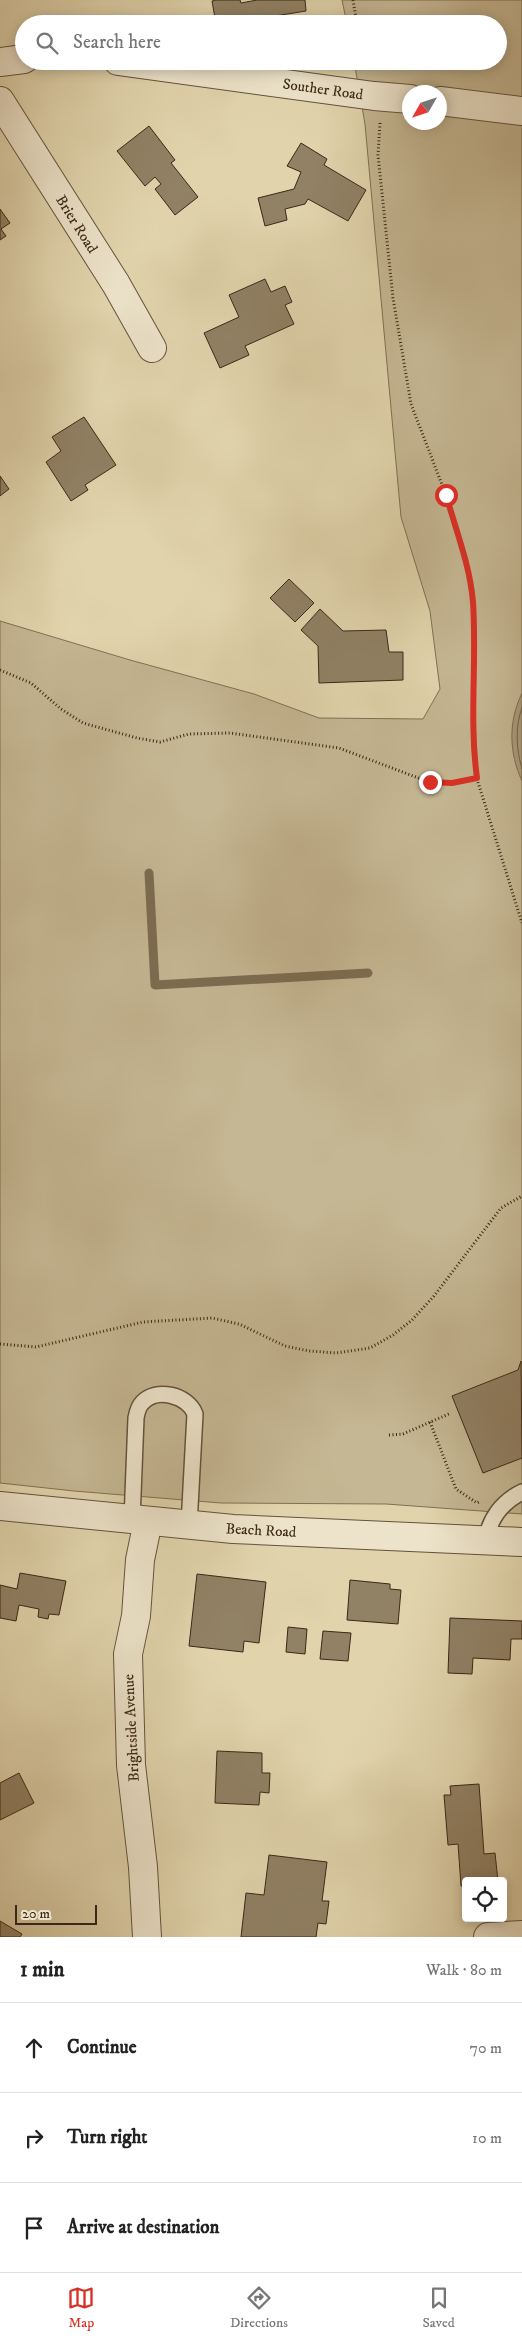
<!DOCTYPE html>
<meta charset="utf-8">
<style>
body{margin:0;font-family:"IM FELL DW Pica",serif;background:#f2f2f2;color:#222}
.controls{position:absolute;right:15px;bottom:15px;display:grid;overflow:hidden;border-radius:5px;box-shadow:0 2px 12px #0003}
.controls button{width:45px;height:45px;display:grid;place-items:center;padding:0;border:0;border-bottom:1px solid #e0e0e0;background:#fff;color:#222;font:25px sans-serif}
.compass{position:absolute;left:402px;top:85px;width:45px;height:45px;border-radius:50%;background:#fff;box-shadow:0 2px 12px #0003;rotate:231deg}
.scale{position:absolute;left:15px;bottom:12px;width:82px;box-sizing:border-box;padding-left:5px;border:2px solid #3b2816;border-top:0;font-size:14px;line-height:18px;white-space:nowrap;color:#3b2816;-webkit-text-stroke:4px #ece3ca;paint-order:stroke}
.stop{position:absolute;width:15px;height:15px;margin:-11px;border:4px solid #d93025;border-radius:50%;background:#fff}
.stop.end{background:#d93025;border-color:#fff;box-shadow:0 1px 5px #0008}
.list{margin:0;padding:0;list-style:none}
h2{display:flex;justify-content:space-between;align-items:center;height:65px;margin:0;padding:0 20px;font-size:21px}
h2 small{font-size:16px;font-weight:400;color:#767676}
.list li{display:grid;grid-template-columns:32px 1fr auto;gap:15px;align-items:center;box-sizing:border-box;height:90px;padding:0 20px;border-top:1px solid #e0e0e0}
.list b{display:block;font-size:19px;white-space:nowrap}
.list em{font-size:16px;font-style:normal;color:#767676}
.icon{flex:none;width:28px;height:28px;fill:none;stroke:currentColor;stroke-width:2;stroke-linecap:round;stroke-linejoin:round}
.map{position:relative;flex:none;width:522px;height:1937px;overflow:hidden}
.search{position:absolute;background:#fff;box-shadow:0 2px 12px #0003;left:15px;right:15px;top:15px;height:55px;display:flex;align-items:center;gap:12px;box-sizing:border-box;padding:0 18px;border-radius:28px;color:#767676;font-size:19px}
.sheet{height:335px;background:#fff}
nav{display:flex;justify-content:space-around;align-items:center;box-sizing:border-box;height:70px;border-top:1px solid #e0e0e0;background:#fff;font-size:14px;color:#767676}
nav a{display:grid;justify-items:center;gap:2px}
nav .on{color:#d93025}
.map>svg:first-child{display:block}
.green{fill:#c5b793;stroke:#807054;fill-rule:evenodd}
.water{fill:#a99a7a;stroke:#7d6c52}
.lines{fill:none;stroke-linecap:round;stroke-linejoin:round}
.shore{stroke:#726148;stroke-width:1}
.stream{stroke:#7d6c52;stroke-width:9}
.building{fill:#918165;stroke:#3b2816}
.lane-casing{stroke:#64533c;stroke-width:18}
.street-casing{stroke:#64533c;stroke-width:30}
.path{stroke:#3b2816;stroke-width:3;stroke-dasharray:1 2.5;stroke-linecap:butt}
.lane{stroke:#ece3ca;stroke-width:15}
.street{stroke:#ece3ca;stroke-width:28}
.route{stroke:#d93025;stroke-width:6}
.labels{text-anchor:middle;stroke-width:4;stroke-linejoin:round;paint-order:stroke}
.street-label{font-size:15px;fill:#3b2816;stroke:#ece3ca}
</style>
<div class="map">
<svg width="522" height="1937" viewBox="0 0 522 1937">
<rect width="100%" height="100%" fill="#e1d4ad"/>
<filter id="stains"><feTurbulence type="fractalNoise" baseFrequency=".004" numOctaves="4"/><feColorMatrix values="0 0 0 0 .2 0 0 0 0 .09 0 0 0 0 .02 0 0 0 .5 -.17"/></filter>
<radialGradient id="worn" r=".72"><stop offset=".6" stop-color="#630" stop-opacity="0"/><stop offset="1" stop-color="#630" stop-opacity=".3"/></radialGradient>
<path class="green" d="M342 0H522V1514L386 1504 221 1503 74 1491 0 1483V621L130 660 254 694 319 718 423 719 440 689 430 611 401 517 365 124 354 61H498V24H347ZM410 92H440V122H410Z"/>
<path class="water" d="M522 693V781C509 753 508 722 522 693Z"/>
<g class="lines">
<path class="shore" d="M522 707C515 728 516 748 522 769"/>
<path class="stream" d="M149 873 155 985 368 973"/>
</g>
<g class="building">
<path d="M216 0H240L241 3 257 0H305L306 11 244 21 245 24H216L212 1Z"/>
<path d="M149 126 175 160 171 163 198 197 175 215 155 189 161 184 155 177 145 186 117 151Z"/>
<path d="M301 143 327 159 324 165 366 190 348 221 308 199 305 204 285 209 287 220 265 226 258 198 294 189 301 172 287 166Z"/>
<path d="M0 209 10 223 1 229 6 236 0 240Z"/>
<path d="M265 279 271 292 285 286 292 302 285 305 294 324 245 346 249 355 220 368 204 333 239 317 229 295Z"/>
<path d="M84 417 116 465 85 485 88 490 71 501 46 462 61 451 52 437Z"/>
<path d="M0 476 9 489 0 496Z"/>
<path d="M289 579 314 603 295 622 270 598Z"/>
<path d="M320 609 343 631 386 630 389 652H403V680L319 683 318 646 301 630Z"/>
<path d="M521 1361 522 1458 483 1473 452 1396 518 1370Z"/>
<path d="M20 1573 66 1581 59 1615 49 1614 48 1619 38 1617 39 1609 19 1605 16 1621 0 1618V1585L17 1589Z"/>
<path d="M197 1574 266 1582 259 1643 244 1641 243 1652 189 1646Z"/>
<path d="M350 1580 390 1584V1589L401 1590 398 1624 347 1620Z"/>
<path d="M450 1618 522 1621V1639H511L510 1660 473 1658 472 1674 448 1673Z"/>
<path d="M288 1627 307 1629 305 1654 286 1652Z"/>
<path d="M323 1631 351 1633 348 1661 320 1659Z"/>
<path d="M217 1751 262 1753V1773H270L269 1793 260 1792 259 1805 215 1803Z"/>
<path d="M19 1773 34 1803 0 1820V1783Z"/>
<path d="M479 1784 484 1854 495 1853 498 1881H466V1886H461L458 1844 448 1845 444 1795H451L450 1786Z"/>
<path d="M269 1855 327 1862 322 1901H329L326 1924 318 1923 316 1937H241L246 1893 264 1895Z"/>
<path d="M0 1921 22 1934 20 1937H0Z"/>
</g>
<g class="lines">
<defs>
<g id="lane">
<path d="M132 1520 136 1418C137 1413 138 1407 142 1403 156 1387 188 1395 195 1414L189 1525"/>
<path d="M486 1541C489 1519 502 1502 522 1492"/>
</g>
<g id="street">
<path d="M118 61 374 96 410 99"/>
<path d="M0 62 24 59"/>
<path d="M0 101 116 284 152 348"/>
<path d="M440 101 522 111"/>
<path d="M0 1506 233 1529 522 1542"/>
<path d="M147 1937 143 1867 131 1765 128 1654 136 1616 140 1560 148 1521"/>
<path d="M488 1937 522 1935"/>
</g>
</defs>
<use href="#lane" class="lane-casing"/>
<use href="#street" class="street-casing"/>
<g class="path">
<path d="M353 0 357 24"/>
<path d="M365 61 366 68"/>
<path d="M380 123 378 155 393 298 411 404 446 495 465 558 473 600 475 646 473 751 477 779 522 923"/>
<path d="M0 670 31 683 61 709 83 723 137 738 160 742 189 734 230 733 339 748 429 782 452 783 477 779"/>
<path d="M0 1344 36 1347 143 1322 212 1318 239 1324 285 1346 309 1351 336 1353 370 1348 393 1335 412 1320 434 1296 501 1208 522 1196"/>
<path d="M430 1422 456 1489 477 1503 479 1502"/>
<path d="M389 1435 403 1434 451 1413"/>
</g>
<use href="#lane" class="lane"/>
<use href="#street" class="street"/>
</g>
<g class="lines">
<path class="route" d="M430 782 452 783 477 778C469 720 477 661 473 602 470 566 456 530 446 495"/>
</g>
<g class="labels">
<g class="street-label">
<text transform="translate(323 89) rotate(8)" y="5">Souther Road</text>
<text transform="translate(77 224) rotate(58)" y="5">Brier Road</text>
<text transform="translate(261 1530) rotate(3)" y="5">Beach Road</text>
<text transform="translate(131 1728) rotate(-93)" y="5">Brightside Avenue</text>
</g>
</g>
<rect width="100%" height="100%" filter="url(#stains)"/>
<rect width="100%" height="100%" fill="url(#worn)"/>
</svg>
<div class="controls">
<button><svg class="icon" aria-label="locate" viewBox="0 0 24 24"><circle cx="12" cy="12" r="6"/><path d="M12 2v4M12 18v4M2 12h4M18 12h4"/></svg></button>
</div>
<svg class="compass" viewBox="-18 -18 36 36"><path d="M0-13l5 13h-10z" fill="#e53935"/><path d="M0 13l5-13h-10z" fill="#767676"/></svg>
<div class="scale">20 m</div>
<div class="stop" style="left:446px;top:495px"></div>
<div class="stop end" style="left:430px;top:782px"></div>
<div class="search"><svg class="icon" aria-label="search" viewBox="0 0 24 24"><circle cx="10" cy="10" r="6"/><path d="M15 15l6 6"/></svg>Search here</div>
</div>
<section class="sheet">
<h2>1 min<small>Walk · 80 m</small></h2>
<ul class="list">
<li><svg class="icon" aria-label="ahead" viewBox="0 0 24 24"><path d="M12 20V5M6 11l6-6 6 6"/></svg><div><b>Continue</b></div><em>70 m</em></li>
<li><svg class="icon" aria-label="right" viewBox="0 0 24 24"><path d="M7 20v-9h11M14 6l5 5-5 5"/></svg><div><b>Turn right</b></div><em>10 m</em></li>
<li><svg class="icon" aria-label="arrive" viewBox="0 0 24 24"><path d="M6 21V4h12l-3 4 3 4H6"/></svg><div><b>Arrive at destination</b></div></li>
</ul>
</section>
<nav>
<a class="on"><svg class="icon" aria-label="map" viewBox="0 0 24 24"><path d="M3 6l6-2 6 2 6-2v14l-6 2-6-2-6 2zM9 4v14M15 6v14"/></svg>Map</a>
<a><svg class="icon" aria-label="directions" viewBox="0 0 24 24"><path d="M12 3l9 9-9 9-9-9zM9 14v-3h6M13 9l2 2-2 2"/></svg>Directions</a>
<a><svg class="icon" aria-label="saved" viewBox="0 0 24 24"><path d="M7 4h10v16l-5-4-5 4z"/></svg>Saved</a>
</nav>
